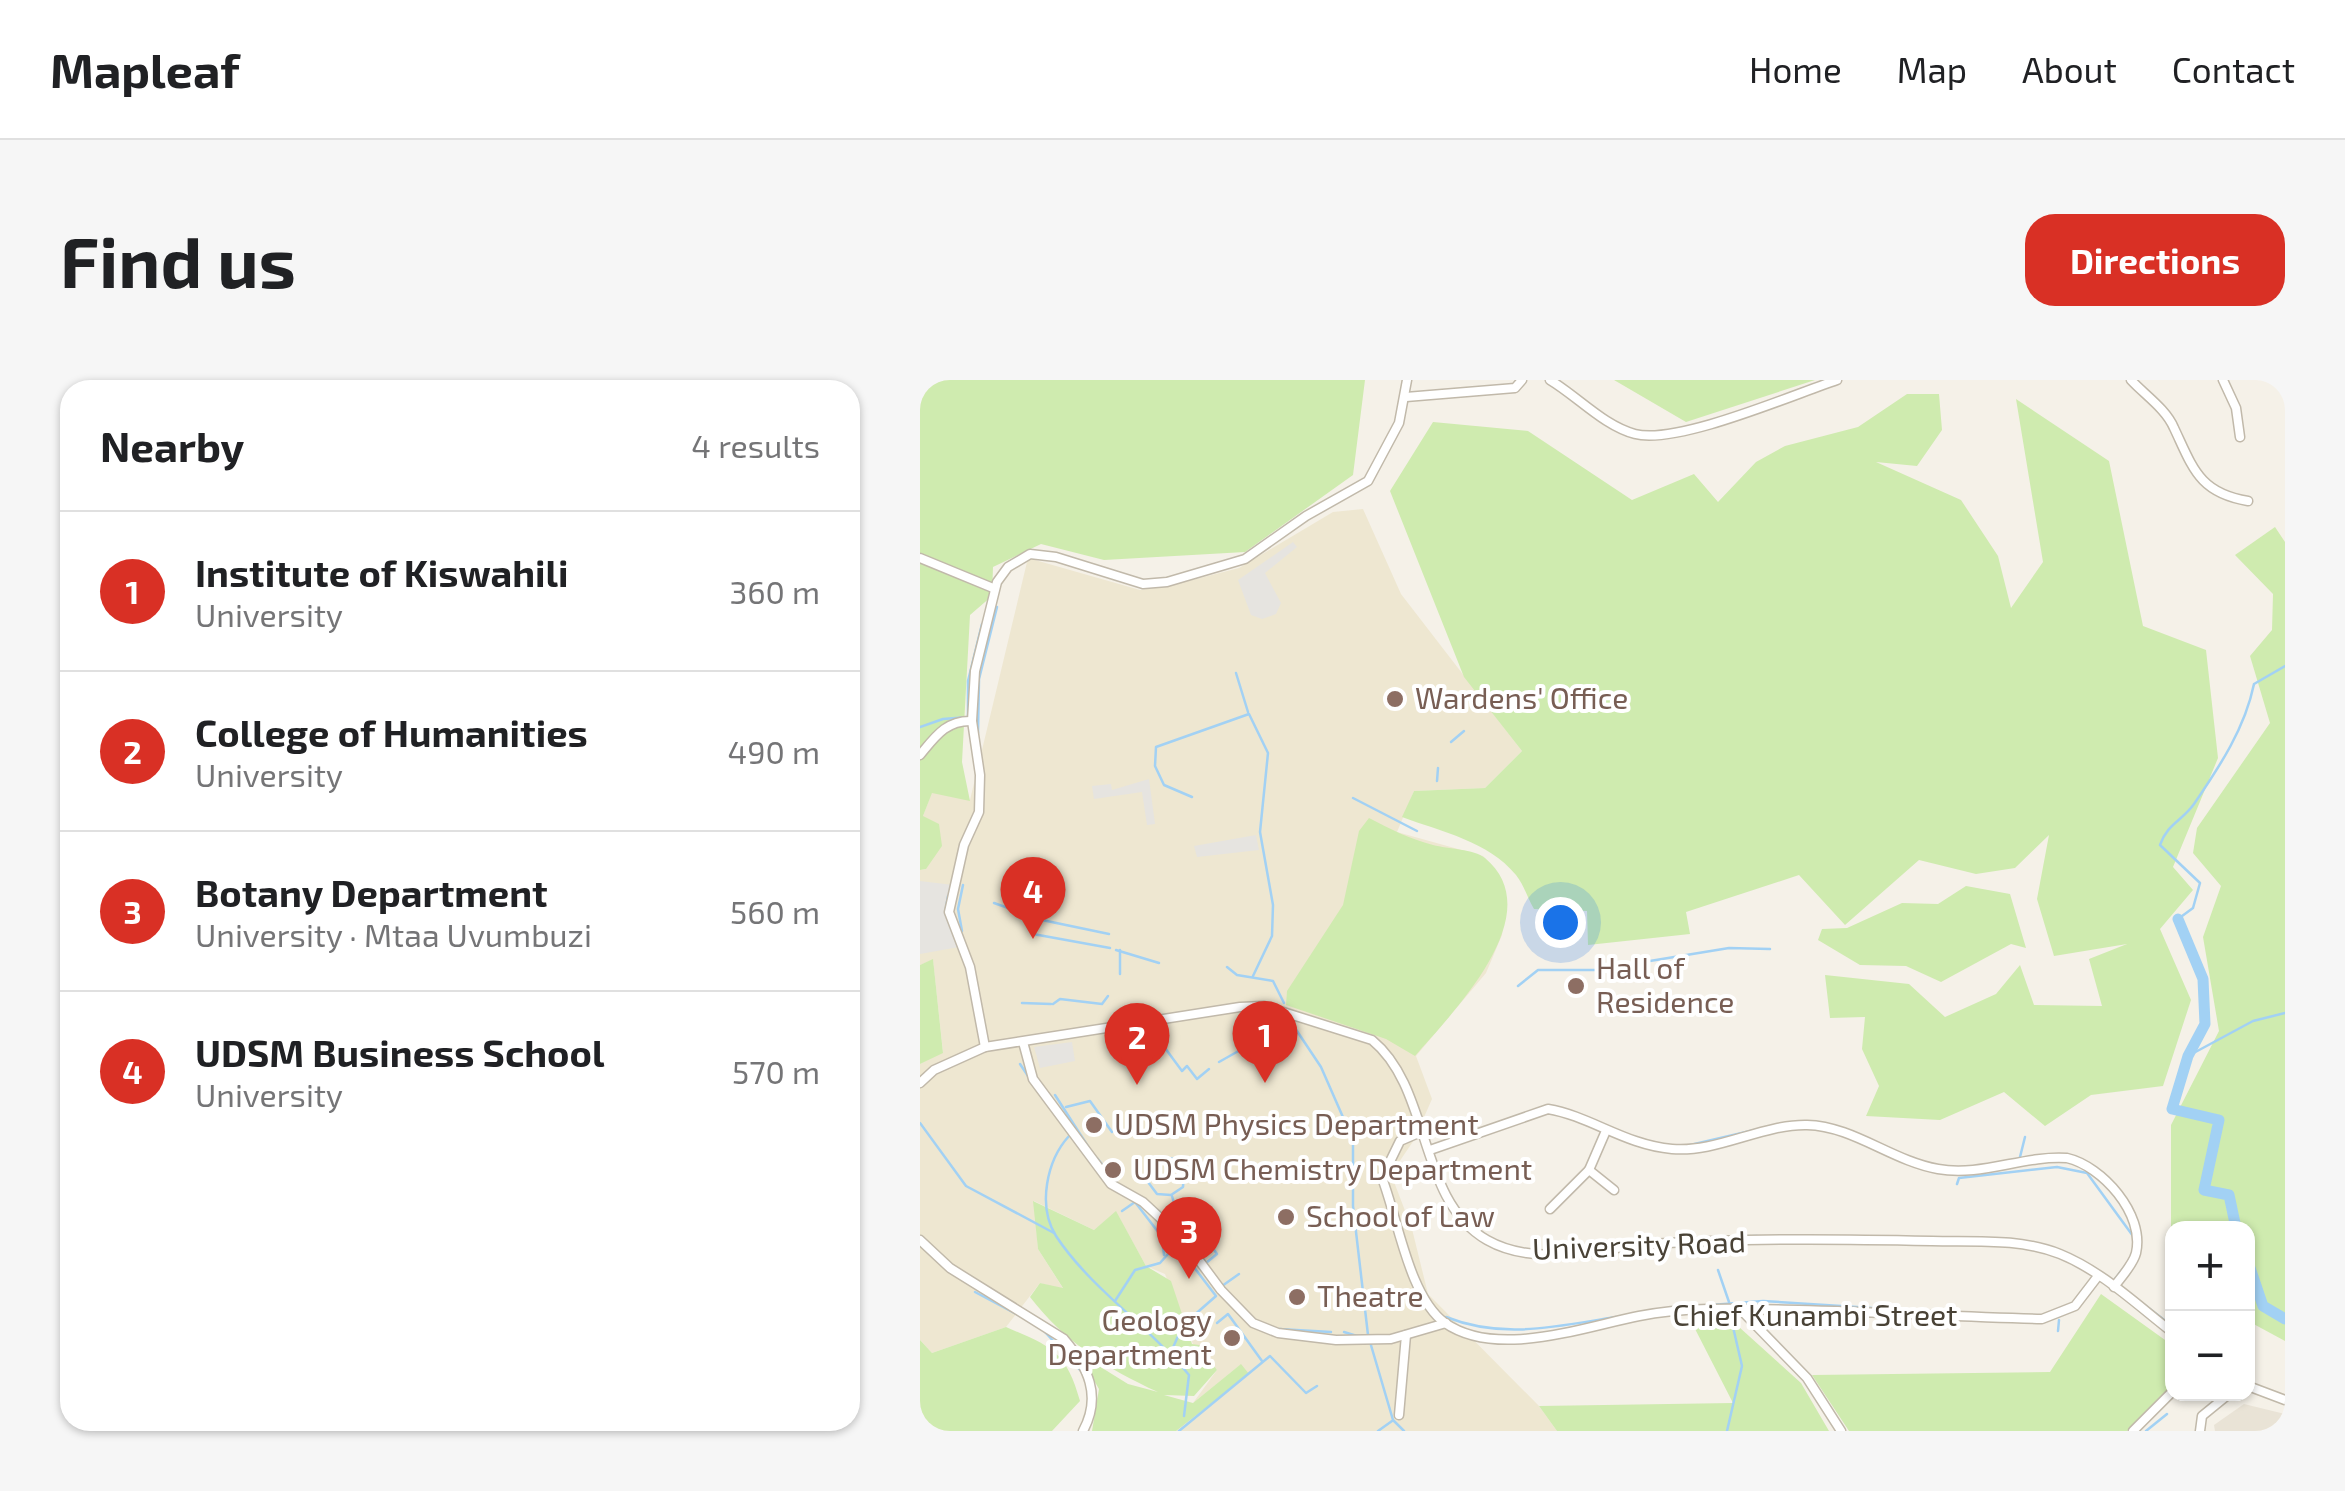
<!DOCTYPE html>
<meta charset="utf-8">
<style>
body{margin:0;font-family:"Exo 2",sans-serif;background:#f6f6f6;color:#202124}
.controls{position:absolute;right:30px;bottom:30px;display:grid;overflow:hidden;border-radius:20px;box-shadow:0 2px 8px #0004}
.controls button{width:90px;height:90px;display:grid;place-items:center;padding:0;border:0;border-bottom:2px solid #e0e0e0;background:#fff;color:#202124;font:50px sans-serif}
.you{position:absolute;left:640px;top:542px;width:35px;height:35px;margin:-25px;border:8px solid #fff;border-radius:50%;background:#1a73e8;box-shadow:0 0 0 15px #1a73e833}
.badge{display:grid;place-items:center;width:65px;height:65px;border-radius:50%;background:#d93025;color:#fff;font-size:32px;font-weight:700}
.pin{position:absolute;translate:-50% -82px;filter:drop-shadow(0 2px 5px #0008)}
.pin::after{content:'';position:absolute;top:52px;width:35px;height:30px;background:inherit;clip-path:polygon(0 0,100% 0,50% 100%)}
.list{margin:0;padding:0;list-style:none}
h2{display:flex;justify-content:space-between;align-items:center;height:130px;margin:0;padding:0 40px;font-size:42px}
h2 small{font-size:32px;font-weight:400;color:#757577}
.list li{display:grid;grid-template-columns:65px 1fr auto;gap:30px;align-items:center;box-sizing:border-box;height:160px;padding:0 40px;border-top:2px solid #e0e0e0}
.list b{display:block;font-size:38px;white-space:nowrap}
.list p{margin:0;font-size:32px;white-space:nowrap;color:#757577}
.list em{font-size:32px;font-style:normal;color:#757577}
.map{position:relative;flex:none;width:1365px;height:1051px;overflow:hidden;border-radius:30px}
header{display:flex;align-items:center;gap:60px;box-sizing:border-box;height:140px;padding:0 50px;background:#fff;border-bottom:2px solid #e0e0e0}
header strong{font-size:48px}
nav{display:flex;gap:55px;margin-inline-start:auto;font-size:35px}
.intro{display:flex;align-items:center;justify-content:space-between;box-sizing:border-box;height:240px;padding:0 60px}
h1{margin:0;font-size:70px}
.button{padding:25px 45px;border-radius:30px;background:#d93025;color:#fff;font-size:35px;font-weight:700}
main{display:flex;gap:60px;padding:0 60px}
aside{flex:1;background:#fff;border-radius:30px;box-shadow:0 2px 8px #0004}
.map>svg:first-child{display:block}
.residential{fill:#e9e3d6}
.education{fill:#eee7d1}
.green{fill:#cfebaf}
.parking{fill:#e6e4e0}
.lines{fill:none;stroke-linecap:round;stroke-linejoin:round}
.stream{stroke:#a2d1f4;stroke-width:2.5}
.river{stroke:#a2d1f4;stroke-width:11}
.minor-casing{stroke:#c1b9aa;stroke-width:11}
.minor{stroke:#fff;stroke-width:8}
.education-dot{fill:#8d6e63;stroke:#fff;stroke-width:4}
.labels{text-anchor:middle;stroke-width:8;stroke-linejoin:round;paint-order:stroke}
.education-label{font-size:30px;fill:#785e54;stroke:#fff;text-anchor:start}
.street-label{font-size:30px;fill:#494236;stroke:#fff}
</style>
<header>
<strong>Mapleaf</strong>
<nav><a>Home</a><a>Map</a><a>About</a><a>Contact</a></nav>
</header>
<div class="intro"><h1>Find us</h1><a class="button">Directions</a></div>
<main>
<aside>
<h2>Nearby<small>4 results</small></h2>
<ul class="list">
<li><span class="badge">1</span><div><b>Institute of Kiswahili</b><p>University</p></div><em>360 m</em></li>
<li><span class="badge">2</span><div><b>College of Humanities</b><p>University</p></div><em>490 m</em></li>
<li><span class="badge">3</span><div><b>Botany Department</b><p>University · Mtaa Uvumbuzi</p></div><em>560 m</em></li>
<li><span class="badge">4</span><div><b>UDSM Business School</b><p>University</p></div><em>570 m</em></li>
</ul>
</aside>
<div class="map">
<svg width="1365" height="1051" viewBox="0 0 1365 1051">
<rect width="100%" height="100%" fill="#f5f1e8"/>
<path class="residential" d="M1324 1024 1365 1034V1051H1295L1294 1045Z"/>
<path class="education" d="M443 129 481 214 602 371 565 408 494 411 477 452 563 476 581 498 586 518 582 555 566 593 496 676 512 719 494 760 471 794 492 849 508 914 619 1026 637 1051H256L328 994 320 985 273 1023 297 990 273 964 245 894 226 886 196 832 174 850 114 821 118 869 144 910 120 903 86 947 12 973 0 960V684L23 672 13 580 0 585V490L6 489 3 436 12 412 50 420 108 178 220 210 249 206 319 188 413 132Z"/>
<g class="green">
<path d="M0 0H445L433 95 325 172 184 180 121 164 73 187 72 216 50 235 42 382 50 421 12 413 3 436 19 444 22 466 6 489 0 490Z"/>
<path d="M694 0H895L766 42Z"/>
<path d="M987 14H1019L1022 50 997 86 956 82 1041 120 1078 176 1091 228 1123 182 1096 19 1189 81 1223 246 1286 270 1298 378 1253 487 1273 510 1240 549 1271 620 1243 706 1171 715 1125 746 1084 712 1020 740 946 736 959 706 942 669 945 637 910 638 905 595 989 604 1025 637 1076 614 1100 585 1114 625 1182 626 1169 579 1207 564 1134 576 1117 519 1129 455 1095 488 1056 494 999 480 925 545 879 495 766 532 770 554 668 565 667 531 614 529C607 517 604 505 596 495 568 461 522 452 482 437L494 411 565 408 602 371 544 297 470 111 513 42 608 51 712 120 774 94 798 122 836 82 865 66 938 47Z"/>
<path d="M1355 147 1365 162V961L1328 941V848H1252V857L1251 852V745L1299 651 1283 557 1301 506 1273 473 1277 448 1350 343 1330 276 1352 250 1353 214 1315 175Z"/>
<path d="M449 438C470 449 490 459 513 465 528 469 554 469 565 478 632 534 531 634 495 676L466 659 366 625 367 611 423 525 439 451Z"/>
<path d="M1046 506 1090 514 1106 568 1091 564 1021 602 986 586 940 585 898 560 902 549 927 548 982 523 1018 524Z"/>
<path d="M13 579 23 673 0 684V585Z"/>
<path d="M113 821 174 850 196 831 226 886 251 901 272 964 279 965 297 990 274 1016 244 1015 273 1023 321 984 329 994 256 1051H172L179 1009 158 973 208 1004 238 1012C187 989 144 961 110 917L120 903 143 908 118 869Z"/>
<path d="M1181 914 1252 965V1010L1207 1051H929L892 995 1130 992Z"/>
<path d="M773 945 819 947 881 1003 909 1051H637L619 1026 813 1023Z"/>
<path d="M86 947C132 967 146 971 160 1021L132 1051H0V960L12 973Z"/>
</g>
<g class="parking">
<path d="M373 162 377 167 345 193 361 223 356 234 342 239 331 235 318 200Z"/>
<path d="M229 399 235 444 227 445 222 412 174 419 172 406 191 404 192 410Z"/>
<path d="M336 455 339 470 277 477 274 466Z"/>
<path d="M0 501 33 505 27 536 39 567 0 574Z"/>
<path d="M152 662 155 681 120 688 114 667Z"/>
</g>
<g class="lines">
<g class="stream">
<path d="M316 293 328 332"/>
<path d="M0 347 23 339 48 337V301L62 244"/>
<path d="M58 353 59 299 77 227"/>
<path d="M531 362 544 351"/>
<path d="M517 401 518 388"/>
<path d="M272 417 244 405 235 386 236 367 329 334 348 373 340 452 353 525 352 556 333 596"/>
<path d="M433 418 497 451"/>
<path d="M74 523 122 540 189 554"/>
<path d="M26 528 28 516"/>
<path d="M27 536 35 558"/>
<path d="M1258 539 1273 528 1280 503 1240 465C1247 444 1262 441 1274 424 1300 386 1325 348 1334 304L1365 286"/>
<path d="M42 551 38 529 43 505"/>
<path d="M113 554 190 568"/>
<path d="M196 570 239 583"/>
<path d="M200 570V594"/>
<path d="M307 587 317 595 353 601 364 623"/>
<path d="M598 606 618 590H675L809 568 850 569"/>
<path d="M102 623 131 624"/>
<path d="M133 624 140 619 182 624 188 616"/>
<path d="M369 639 401 687 433 760V826L448 955 473 1040 484 1051"/>
<path d="M245 668 262 691 267 686 277 699 289 689"/>
<path d="M1268 676 1333 641 1365 633"/>
<path d="M299 682 338 660 360 638"/>
<path d="M100 684 110 699"/>
<path d="M135 715 169 768"/>
<path d="M146 727 170 721 192 752"/>
<path d="M0 743 46 806 134 853"/>
<path d="M149 756C127 780 117 826 136 856 171 909 229 946 269 995L264 1036"/>
<path d="M766 766 856 745"/>
<path d="M177 778 197 803"/>
<path d="M1099 781 1105 757"/>
<path d="M230 787 228 802 237 814 251 815 263 807 264 791 255 779 241 777"/>
<path d="M1037 804 1039 798 1137 787 1167 793 1213 856"/>
<path d="M252 816 262 852"/>
<path d="M202 831 215 822 242 857 244 875"/>
<path d="M816 857 837 856"/>
<path d="M674 867 693 865"/>
<path d="M275 869 287 860 297 874 286 883"/>
<path d="M798 890 809 922"/>
<path d="M1192 903 1205 886"/>
<path d="M302 906 319 894"/>
<path d="M55 912 102 937"/>
<path d="M195 921 215 890 240 883 256 865"/>
<path d="M1222 923 1252 946"/>
<path d="M778 926 843 921 1000 931"/>
<path d="M526 937C584 960 637 946 696 937"/>
<path d="M297 943 308 934 342 981"/>
<path d="M359 949 411 952"/>
<path d="M1138 951 1139 940"/>
<path d="M125 952 160 990"/>
<path d="M424 952 437 956"/>
<path d="M251 972 263 945 296 916 257 865"/>
<path d="M259 1051 350 976 386 1013 397 1006"/>
<path d="M458 1051 472 1041"/>
<path d="M807 1051 822 986 810 934"/>
<path d="M1226 1051 1247 1034"/>
</g>
<g class="river">
<path d="M1258 539 1283 599 1285 644 1268 676 1252 729 1299 740 1284 810 1309 815 1316 848"/>
<path d="M1328 882 1343 926 1365 939"/>
</g>
<defs>
<g id="minor">
<path d="M630 0C657 16 684 46 715 54 757 65 872 15 917 0"/>
<path d="M1211 0C1225 15 1246 29 1254 48 1273 88 1279 113 1328 121"/>
<path d="M1303 0 1316 28 1320 57"/>
<path d="M486 17 595 8 602 0"/>
<path d="M0 178 73 208"/>
<path d="M0 375C15 357 26 340 52 341"/>
<path d="M103 662 113 699 191 804 223 822 264 860 301 910 333 943 358 953 416 960 471 959 526 943"/>
<path d="M65 667 50 587 29 532 44 465 59 432 60 395 52 341 55 291 77 202 88 187 110 174 136 177 223 204 247 202 325 179 386 136 448 101 479 43 487 0"/>
<path d="M0 703 14 690 65 667 320 627 344 626 452 660C512 709 497 820 567 860 616 888 678 868 731 864 825 858 919 859 1012 861 1055 862 1100 858 1140 874 1182 891 1217 925 1252 952"/>
<path d="M503 751 480 761 462 798C478 839 489 917 525 943 577 979 663 947 719 936 770 926 826 929 878 930 960 932 1041 937 1122 939L1155 926 1178 896"/>
<path d="M510 770 628 729C670 736 705 765 752 769 797 773 842 744 887 745 933 746 972 781 1018 789 1061 797 1104 775 1147 778 1182 786 1225 834 1216 873 1213 885 1201 897 1194 907"/>
<path d="M669 790 694 810"/>
<path d="M630 829 669 790 685 753"/>
<path d="M0 860 30 888 144 959C168 987 182 1016 163 1051"/>
<path d="M820 929 887 998 921 1051"/>
<path d="M1328 1006 1365 1020"/>
<path d="M479 1035 486 955"/>
<path d="M1213 1051 1252 1012"/>
<path d="M1280 1051 1282 1036 1309 1014"/>
</g>
</defs>
<use href="#minor" class="minor-casing"/>
<use href="#minor" class="minor"/>
</g>
<g class="education-dot">
<circle cx="475" cy="319" r="10"/>
<circle cx="656" cy="606" r="10"/>
<circle cx="174" cy="745" r="10"/>
<circle cx="193" cy="790" r="10"/>
<circle cx="366" cy="837" r="10"/>
<circle cx="377" cy="917" r="10"/>
<circle cx="312" cy="958" r="10"/>
</g>
<g class="labels">
<g class="education-label">
<text x="495" y="329">Wardens' Office</text>
<text x="676" y="599">Hall of<tspan x="676" dy="34">Residence</tspan></text>
<text x="194" y="755">UDSM Physics Department</text>
<text x="213" y="800">UDSM Chemistry Department</text>
<text x="386" y="847">School of Law</text>
<text x="397" y="927">Theatre</text>
<text x="292" y="951" text-anchor="end">Geology<tspan x="292" dy="34">Department</tspan></text>
</g>
<g class="street-label">
<text transform="translate(719 866) rotate(-2)" y="10">University Road</text>
<text x="895" y="946">Chief Kunambi Street</text>
</g>
</g>
</svg>
<div class="controls">
<button>+</button>
<button>−</button>
</div>
<div class="you"></div>
<div class="pin badge" style="left:345px;top:703px">1</div>
<div class="pin badge" style="left:217px;top:705px">2</div>
<div class="pin badge" style="left:269px;top:899px">3</div>
<div class="pin badge" style="left:113px;top:559px">4</div>
</div>
</main>
